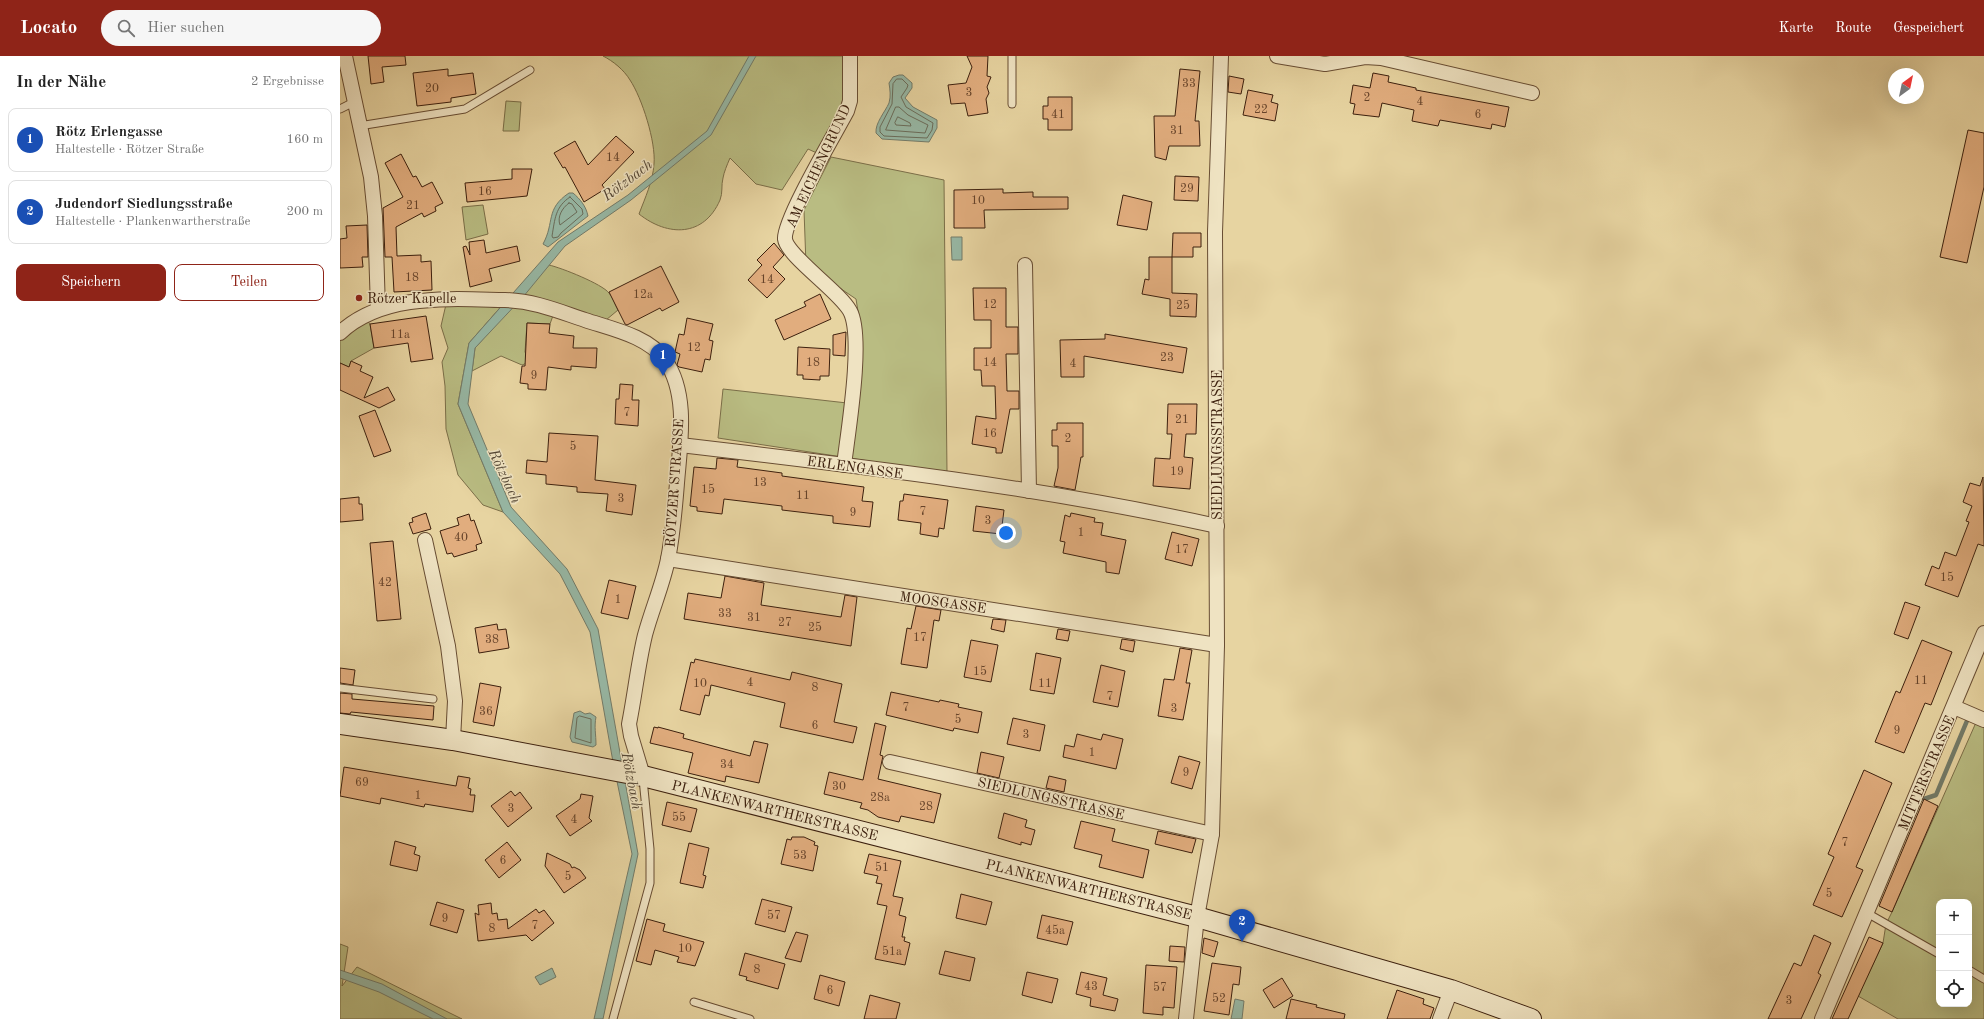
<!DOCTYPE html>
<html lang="de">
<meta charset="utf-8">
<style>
body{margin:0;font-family:"Old Standard TT",serif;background:#f6f6f6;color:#222}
.controls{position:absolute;right:12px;bottom:12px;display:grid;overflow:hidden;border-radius:8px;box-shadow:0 4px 16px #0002}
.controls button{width:36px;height:36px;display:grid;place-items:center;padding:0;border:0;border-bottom:1px solid #e0e0e0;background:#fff;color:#222;font:20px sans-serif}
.compass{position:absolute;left:1548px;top:12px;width:36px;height:36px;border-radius:50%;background:#fff;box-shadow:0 4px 16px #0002;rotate:33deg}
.you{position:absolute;left:666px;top:477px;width:14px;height:14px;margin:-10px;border:3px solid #fff;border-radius:50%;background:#1a73e8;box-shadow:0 0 0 6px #1a73e833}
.badge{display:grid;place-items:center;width:26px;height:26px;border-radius:50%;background:#8f2418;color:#fff;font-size:13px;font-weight:700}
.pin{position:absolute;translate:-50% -33px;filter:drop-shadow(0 1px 2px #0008)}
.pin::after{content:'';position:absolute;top:21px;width:14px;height:12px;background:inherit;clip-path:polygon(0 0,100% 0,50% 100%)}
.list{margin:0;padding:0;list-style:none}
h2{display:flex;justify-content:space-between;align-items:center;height:52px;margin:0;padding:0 16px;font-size:17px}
h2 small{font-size:13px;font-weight:400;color:#767676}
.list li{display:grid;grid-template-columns:26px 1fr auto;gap:12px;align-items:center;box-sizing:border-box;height:64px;margin:0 8px 8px;padding:0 8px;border:1px solid #e0e0e0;border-radius:8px}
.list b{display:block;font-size:15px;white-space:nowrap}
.list p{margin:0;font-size:13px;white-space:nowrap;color:#767676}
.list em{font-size:13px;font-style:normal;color:#767676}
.actions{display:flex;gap:8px;padding:12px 16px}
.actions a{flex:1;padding:9px 0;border:1px solid #8f2418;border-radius:8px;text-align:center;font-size:14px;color:#8f2418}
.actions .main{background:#8f2418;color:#fff}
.icon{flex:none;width:22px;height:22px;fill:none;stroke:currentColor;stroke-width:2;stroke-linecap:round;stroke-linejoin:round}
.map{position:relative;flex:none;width:1644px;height:963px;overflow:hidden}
header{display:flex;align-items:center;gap:24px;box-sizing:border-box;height:56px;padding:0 20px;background:#8f2418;color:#fff}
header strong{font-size:19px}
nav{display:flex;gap:22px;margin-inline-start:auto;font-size:14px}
.search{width:280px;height:36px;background:#f6f6f6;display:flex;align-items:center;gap:10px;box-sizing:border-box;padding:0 14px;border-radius:22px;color:#767676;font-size:15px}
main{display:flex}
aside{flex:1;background:#fff}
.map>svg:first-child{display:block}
.green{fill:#b9bc82;stroke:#7b6e48;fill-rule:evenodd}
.water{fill:#97b8a5;stroke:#737b69}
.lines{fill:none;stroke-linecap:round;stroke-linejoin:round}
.shore{stroke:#6a6c5a;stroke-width:1}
.stream{stroke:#737b69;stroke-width:4.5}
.building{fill:#e1ad7e;stroke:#3d200e}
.lane-casing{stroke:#684d33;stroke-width:9}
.street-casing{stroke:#684d33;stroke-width:16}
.secondary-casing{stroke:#3d200e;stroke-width:22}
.lane{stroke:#efe3c2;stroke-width:7}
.street{stroke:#efe3c2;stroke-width:14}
.secondary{stroke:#efe3c2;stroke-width:20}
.poi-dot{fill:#8f2418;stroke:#efe3c2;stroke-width:1.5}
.labels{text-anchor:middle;stroke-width:3;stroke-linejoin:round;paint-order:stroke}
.number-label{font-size:12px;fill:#66432a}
.street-label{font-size:14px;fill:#3d200e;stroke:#efe3c2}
.poi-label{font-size:14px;fill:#3d200e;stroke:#efe3c2;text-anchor:start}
.water-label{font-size:15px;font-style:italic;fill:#544634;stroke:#efe3c2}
</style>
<header>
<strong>Locato</strong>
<div class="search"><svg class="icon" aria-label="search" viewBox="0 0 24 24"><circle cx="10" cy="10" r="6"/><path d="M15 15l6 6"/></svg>Hier suchen</div>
<nav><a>Karte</a><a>Route</a><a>Gespeichert</a></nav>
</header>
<main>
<aside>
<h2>In der Nähe<small>2 Ergebnisse</small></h2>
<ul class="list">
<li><span class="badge" style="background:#1a4fb4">1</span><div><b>Rötz Erlengasse</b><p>Haltestelle · Rötzer Straße</p></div><em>160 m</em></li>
<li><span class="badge" style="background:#1a4fb4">2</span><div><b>Judendorf Siedlungsstraße</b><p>Haltestelle · Plankenwartherstraße</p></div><em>200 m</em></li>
</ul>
<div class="actions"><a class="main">Speichern</a><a>Teilen</a></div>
</aside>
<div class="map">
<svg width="1644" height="963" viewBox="0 0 1644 963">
<rect width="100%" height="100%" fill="#e7d4a1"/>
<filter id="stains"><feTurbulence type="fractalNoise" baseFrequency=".005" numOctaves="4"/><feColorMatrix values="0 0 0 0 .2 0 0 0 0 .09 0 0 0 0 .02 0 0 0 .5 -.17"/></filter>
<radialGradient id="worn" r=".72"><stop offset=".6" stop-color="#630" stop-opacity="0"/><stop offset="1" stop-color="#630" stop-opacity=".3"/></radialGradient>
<g class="green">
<path d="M263 0H503V44L479 98 468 93 442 134 416 128 390 102C387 109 384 116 383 122 381 129 383 137 380 144 364 181 328 181 299 158 305 142 313 125 314 108 316 86 302 42 290 24 284 14 273 5 263 0Z"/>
<path d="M166 45 181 46 179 75H163Z"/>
<path d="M491 101 604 124 607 417 378 382 383 333 516 348 522 280 516 243 466 209 464 154Z"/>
<path d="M143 149 148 178 126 184 122 151Z"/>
<path d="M209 209C222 212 262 228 269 237 273 241 275 249 278 254L260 269 215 254 210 268 187 267 185 296 189 304 187 307 182 309 161 300 132 315 135 292Z"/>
<path d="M107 244 165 246 129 287 118 348 163 456 143 449 118 419 106 373 105 330 102 306 108 292 101 270Z"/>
<path d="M23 260 30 268 34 292 11 305 9 311 0 307V277Z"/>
<path d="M1638 662 1644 664V963H1558L1518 940 1543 887 1546 868 1552 856ZM1599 846H1629V948H1599Z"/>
<path d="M0 888 8 891 2 930 17 911 122 963H0Z"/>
</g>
<g class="water">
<path d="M409 0H416L371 79 291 144 225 190 183 241 135 292 128 348 171 451 227 513 258 573 298 798 263 963H254L292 798 273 706 250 576 220 518 163 456 118 348 129 287 218 186 288 139 367 75Z"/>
<path d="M559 19H563L572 27V32L565 42 573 51 597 64V72L589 86 542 83 536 77C535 67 545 56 549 47 551 40 550 34 549 27L553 21Z"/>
<path d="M229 137H233C240 143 246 150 248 160L208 191 203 188C215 166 205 153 229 137Z"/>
<path d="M611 181H622V204H612Z"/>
<path d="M240 655 245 658 250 657 256 661C254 671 256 678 256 689L253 691 232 686 230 681 234 657Z"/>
<path d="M212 912 216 921 200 929 195 921Z"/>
<path d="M0 914 42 928 107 963H93L39 936 0 922Z"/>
<path d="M895 943 904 945 902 963H891Z"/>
</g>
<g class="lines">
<g class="shore">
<path d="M557 23H562L568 29 567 32 561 41 566 51 593 67 592 74 587 82 544 80 540 76V71L552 48 553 28Z"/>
<path d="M556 51H559L568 59 588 69 585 77 546 74Z"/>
<path d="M558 61 570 67 571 70 556 69 555 67Z"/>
<path d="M230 141 242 153 243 158 221 177 218 181 213 182 212 180C215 163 215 151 230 141Z"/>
<path d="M229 147 232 148 237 156 220 169C217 161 222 152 229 147Z"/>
<path d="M240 660 251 663V687L235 682 237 662Z"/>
</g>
<path class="stream" d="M1584 743 1596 739 1629 660"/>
</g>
<g class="building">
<path d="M28 0H65L66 9 42 11 44 26 31 28Z"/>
<path d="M627 0H648L647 20 651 21 647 31 649 37 646 43 648 57 628 60 625 47 611 48 608 29 626 27 632 11Z"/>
<path d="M108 13V20L133 17 136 38 111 42V46L77 50 73 17Z"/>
<path d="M840 13 860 15 855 65H859L860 90H829L826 104 815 101 814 60H835Z"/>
<path d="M1033 17 1049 20 1048 26 1076 32V34L1169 51 1165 71 1152 68 1151 73 1100 64 1098 70 1072 65 1074 54 1042 47 1039 61 1013 58 1015 48 1010 47 1013 29 1030 32Z"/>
<path d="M889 20 904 23 901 38 888 36Z"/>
<path d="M908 34 933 39 931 46 938 48 935 65 903 59Z"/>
<path d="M708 41H732V74H708V63H703V50H708Z"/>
<path d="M1628 74 1644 77V131L1627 207 1600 201Z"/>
<path d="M276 80 294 96 262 129 265 133 244 146 225 111 223 112 214 97 235 85 248 109Z"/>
<path d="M61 98 73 121 76 120 82 131 92 126 103 147 95 151 96 155 84 161 82 157 56 171 57 200 81 199V206L91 205 92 234 54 236 52 201H45L43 152 63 141 45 107Z"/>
<path d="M172 113H192L187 140 127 146 125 127 172 123Z"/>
<path d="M835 120 859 121 858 145 834 144Z"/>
<path d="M663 133V137L693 136V141H728V153L644 154 645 172H614V134Z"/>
<path d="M783 139 812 146 807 174 777 169Z"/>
<path d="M27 169 28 201H22L23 211 0 212V183L7 182 6 170Z"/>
<path d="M833 177H861V191H853V201H832Z"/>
<path d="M144 184 146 197 177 190 180 205 149 213 152 225 130 231 123 191 126 190 130 199 129 186Z"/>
<path d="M434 187 444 199 433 211 445 223 427 242 408 224 422 209 417 204Z"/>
<path d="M809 201H832V237L857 238 856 261 830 260V243L802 238 805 223 809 224Z"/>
<path d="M321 210 339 246 322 255 320 252 287 269 285 268 269 236Z"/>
<path d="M633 232H666V271H678V298H666L667 335H679V353H670L662 397H656V392L632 388 636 360 656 363 655 330H642L641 314H634V292H651V264H634Z"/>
<path d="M480 238 491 263 444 284 435 264 466 250 464 246Z"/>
<path d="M86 260 93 303 71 306 68 287 34 292 30 268Z"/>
<path d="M347 262 373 268 369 284 373 285 370 304 365 303 362 316 339 311 337 309 340 298 335 296 339 278 344 279Z"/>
<path d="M187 267 210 268 209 277 234 280 233 292H257L256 312 231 310V314L208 311 206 334 188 333V328L180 327 182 310H185Z"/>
<path d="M506 276 505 300 493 299V279Z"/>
<path d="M765 278 847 292 843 317 744 300V321H721L720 284 765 283Z"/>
<path d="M458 291 490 293 489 320H480V324L463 323V319H457Z"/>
<path d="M11 305 22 310 20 315 33 321 24 342 48 331 55 344 39 352 0 334V307L9 311Z"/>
<path d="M280 328 293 329 292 344H299L298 370 275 368 276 343H279Z"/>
<path d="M828 348H857L856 378H846L844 401 853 402 850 433 813 430 815 402 830 403 832 378H827Z"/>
<path d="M35 354 51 395 34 401 19 360Z"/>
<path d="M717 367H743V401H741L735 434 714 430 718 412V390H712V374H717Z"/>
<path d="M209 377 258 380 255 424 296 429 292 459 266 455 268 438 237 436V431L206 428V419L186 417 187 404 207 406Z"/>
<path d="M377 402 398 404 397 411 442 417V420L524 431 522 445 533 446 530 471 493 467V460L442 454V450L384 443 382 458 357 455V451L350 450 354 411 376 413Z"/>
<path d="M1643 421 1644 490 1638 488 1618 541 1585 529 1592 510 1599 513 1605 496 1616 500 1629 466 1626 465 1632 450 1623 446 1630 427 1640 430Z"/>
<path d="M564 438 608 444 604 473 599 472 598 481 580 478 581 467 558 464 560 445H563Z"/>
<path d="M19 441V448H22L23 464 0 466V443Z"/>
<path d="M636 450 664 454 661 478 633 475Z"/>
<path d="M86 457 91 473 73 478 69 467 73 466 72 462Z"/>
<path d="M731 457 755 462 754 466 763 467 761 479 786 484 779 518 766 516V506L723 497 725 486 720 485 725 459 730 461Z"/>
<path d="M129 458 131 465 134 464 142 487 136 489 137 494 114 501 112 497 107 498 100 475 119 469 117 462Z"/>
<path d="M832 476 859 483 852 510 825 503Z"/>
<path d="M53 485 61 563 37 565 30 487Z"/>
<path d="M385 520 424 527 421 549 501 561 505 539 517 541 511 590 344 563 348 537 381 542Z"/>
<path d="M269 524 296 530 288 563 261 557Z"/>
<path d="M1565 546 1580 551 1568 583 1554 578Z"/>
<path d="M576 550 601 554 599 565 594 564 587 612 561 608 567 572 571 573Z"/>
<path d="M653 563 666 564 664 576 651 573Z"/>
<path d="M157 568 158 574 166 573 169 592 139 597 135 572Z"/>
<path d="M718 573 730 575 728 585 716 583Z"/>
<path d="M782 583 795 585 793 596 780 593Z"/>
<path d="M631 584 658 589 651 626 624 621Z"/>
<path d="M1582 584 1612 596 1591 649 1585 647 1564 697 1535 686 1556 635 1560 637Z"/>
<path d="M840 592 852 594 846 627H850L843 664 818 660 824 623 834 624Z"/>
<path d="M696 597 721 602 714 638 690 634Z"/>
<path d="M355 603 450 624 452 616 502 628 494 666 517 671 513 687 440 671 445 647 371 629 369 640 365 639 360 659 340 654 351 606 354 607Z"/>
<path d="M761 609 785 615 778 651 753 646Z"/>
<path d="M0 612 15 614 13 629 0 627Z"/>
<path d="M140 627 161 631 154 670 133 666Z"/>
<path d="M551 636 599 646 600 644 619 648 618 651 642 656 638 677 614 672 613 675 546 659Z"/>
<path d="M0 637 12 638V643L94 650 93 664 11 656 10 658 0 657Z"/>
<path d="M673 662 705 669 700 695 667 688Z"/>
<path d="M535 667 546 670 540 699 543 700 538 723 601 738 594 767 561 760 559 766 538 761 528 754 520 752 522 747 484 738 489 716 523 724Z"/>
<path d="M314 671 318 672V671L344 678 343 682 410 700 414 685 428 688 419 727 386 720 385 726 348 717 353 697 310 687Z"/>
<path d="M737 678 761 684 763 678 783 683 776 713 723 701 725 689 734 691Z"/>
<path d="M641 696 664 701 659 722 637 717Z"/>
<path d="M839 700 860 706 852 733 831 727Z"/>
<path d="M4 711 116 730 118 720 130 722 128 732 131 733 130 739H135L133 756 85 748 84 751 41 742 40 748 0 740Z"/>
<path d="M1524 714 1552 727 1516 811 1523 814 1502 861 1473 849 1494 801 1488 798Z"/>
<path d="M709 720 726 724 724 736 706 732Z"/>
<path d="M171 735 175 740 180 736 192 752 168 771 151 750Z"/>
<path d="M241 738 253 740 249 762 252 765 230 780 216 760 240 743Z"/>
<path d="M1584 743 1598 750 1552 856 1539 850Z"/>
<path d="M327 746 357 753 351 776 322 769Z"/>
<path d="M664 757 687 764 685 771 695 774 691 789 681 786V789L658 782Z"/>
<path d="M741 765 775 773 772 785 809 794 803 822 759 811 762 799 734 792Z"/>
<path d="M818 775 856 783 852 797 815 788Z"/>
<path d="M452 781H464L475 786 474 789 478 790 473 815 441 808 447 783 451 784Z"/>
<path d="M55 785 76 791 74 798 80 800 77 815 50 809Z"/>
<path d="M167 786 181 804 159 822 145 804Z"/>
<path d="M349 787 369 792 363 819 366 820 363 832 340 827Z"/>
<path d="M207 797 230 808 232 812 234 811 240 814 246 822 224 837 205 810Z"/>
<path d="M529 798 561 805 553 840 563 842 559 859 566 861 562 881H565L564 885 570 887 565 909 535 903 547 850 537 848 542 828 536 827 538 820 524 817Z"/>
<path d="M621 838 652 846 646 869 616 862Z"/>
<path d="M422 843 452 851 445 876 415 868Z"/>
<path d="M97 846 124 854 117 877 90 869Z"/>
<path d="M151 847 152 858 157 857 158 864 167 863 168 873 196 853 199 857 204 854 214 867 192 885 186 879 138 885 135 857 139 859 138 849Z"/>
<path d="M702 859 733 866 727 889 697 882Z"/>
<path d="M307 863 325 868 323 875 364 886 355 910 337 906 339 901 315 894 311 909 296 905Z"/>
<path d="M456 876 468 879 461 906 445 902Z"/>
<path d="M1474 879 1491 887 1478 917 1481 919 1461 963H1428L1454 907 1461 910Z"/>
<path d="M1529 881 1543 887 1508 963H1492Z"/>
<path d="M864 882 878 886 874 901 862 897Z"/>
<path d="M830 890 845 891 844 906 829 905Z"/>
<path d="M605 895 635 902 630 925 599 918Z"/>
<path d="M405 897 445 908 438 933 406 924 407 921 399 919Z"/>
<path d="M872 907 901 911 899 929 893 928 889 959 864 955Z"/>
<path d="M806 909 837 911 834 952 823 951V959L803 957Z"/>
<path d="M687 916 718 923 712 947 682 939Z"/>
<path d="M741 916 767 922 763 939 778 943 775 955 750 950 751 942 736 938Z"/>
<path d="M480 919 505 926 499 950 474 943Z"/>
<path d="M942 922 953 940 934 952 923 934Z"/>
<path d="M1057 934 1084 943 1083 948 1094 952 1090 963H1047Z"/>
<path d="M530 939 560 947 556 963H524Z"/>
<path d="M951 943 977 949 976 951 1005 958 1004 963H946Z"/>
</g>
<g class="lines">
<defs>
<g id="lane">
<path d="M672 0V48"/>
<path d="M0 53 14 46"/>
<path d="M19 70 125 53 190 14"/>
<path d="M0 632 93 643"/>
<path d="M1527 857 1599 898"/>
<path d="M1629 914 1644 923"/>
<path d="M354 946 410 963"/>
<path d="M273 963 310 827V793L303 723"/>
</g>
<g id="street">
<path d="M5 0 31 121 35 160 38 253"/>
<path d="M937 0 985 8 1025 1 1041 2 1192 37"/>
<path d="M685 209 689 435"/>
<path d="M0 277C42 237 111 243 165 244 195 245 218 255 245 264 272 273 308 280 325 304 349 338 340 388 337 427 335 452 333 478 328 503 323 528 312 553 305 579 298 608 295 638 289 668L291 680 303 720"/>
<path d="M340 389C519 410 700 431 877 470"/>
<path d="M504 409C508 376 524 281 510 255 499 235 447 200 445 183 443 165 496 76 507 55L510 45V0"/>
<path d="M85 484 108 590 115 645 113 684"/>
<path d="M328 503 877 589"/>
<path d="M1614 651 1644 664"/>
<path d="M550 706 872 778"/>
<path d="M846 963 857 861 872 778 877 589 875 176 881 0"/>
<path d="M1100 963 1111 934"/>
<path d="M1482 963 1644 577"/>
</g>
<path id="secondary" d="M0 668 113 684 303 720 857 861 1111 934 1191 963"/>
</defs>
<use href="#lane" class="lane-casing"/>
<use href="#street" class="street-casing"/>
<use href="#secondary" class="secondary-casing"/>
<use href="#lane" class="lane"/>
<use href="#street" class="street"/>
<use href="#secondary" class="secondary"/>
</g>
<circle class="poi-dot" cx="19" cy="242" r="4"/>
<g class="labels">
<g class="number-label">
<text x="849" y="31">33</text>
<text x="92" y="36">20</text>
<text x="629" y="40">3</text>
<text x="1027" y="45">2</text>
<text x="1080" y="49">4</text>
<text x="921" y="57">22</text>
<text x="718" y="62">41</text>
<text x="1138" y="62">6</text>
<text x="837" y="78">31</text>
<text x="273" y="105">14</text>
<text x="847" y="136">29</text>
<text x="145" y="139">16</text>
<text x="638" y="148">10</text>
<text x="73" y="153">21</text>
<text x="72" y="225">18</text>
<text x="427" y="227">14</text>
<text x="303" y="242">12a</text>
<text x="650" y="252">12</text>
<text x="843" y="253">25</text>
<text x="60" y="282">11a</text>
<text x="354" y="295">12</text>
<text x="827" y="305">23</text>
<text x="473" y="310">18</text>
<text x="650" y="310">14</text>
<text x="733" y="311">4</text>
<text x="194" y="323">9</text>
<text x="287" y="360">7</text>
<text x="842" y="367">21</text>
<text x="650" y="381">16</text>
<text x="728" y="386">2</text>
<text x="233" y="394">5</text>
<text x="837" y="419">19</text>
<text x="420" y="430">13</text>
<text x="368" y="437">15</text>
<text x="463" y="443">11</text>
<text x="281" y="446">3</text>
<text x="583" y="459">7</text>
<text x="513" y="460">9</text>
<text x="648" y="468">3</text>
<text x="741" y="480">1</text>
<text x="121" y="485">40</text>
<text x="842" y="497">17</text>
<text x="1607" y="525">15</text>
<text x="45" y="530">42</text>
<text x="278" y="547">1</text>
<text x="385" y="561">33</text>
<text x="414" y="565">31</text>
<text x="445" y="570">27</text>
<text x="475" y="575">25</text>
<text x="580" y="585">17</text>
<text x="152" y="587">38</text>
<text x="640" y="619">15</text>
<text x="1581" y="628">11</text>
<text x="410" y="630">4</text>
<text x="360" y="631">10</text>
<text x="705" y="631">11</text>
<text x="475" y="635">8</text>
<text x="770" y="644">7</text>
<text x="566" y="655">7</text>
<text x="834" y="656">3</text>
<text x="146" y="659">36</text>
<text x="618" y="667">5</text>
<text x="475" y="673">6</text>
<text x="1557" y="678">9</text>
<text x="686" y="682">3</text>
<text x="752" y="700">1</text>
<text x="387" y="712">34</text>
<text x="846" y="720">9</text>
<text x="22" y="730">69</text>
<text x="499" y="734">30</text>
<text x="78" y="743">1</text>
<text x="540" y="745">28a</text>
<text x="586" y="754">28</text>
<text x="171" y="756">3</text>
<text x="339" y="765">55</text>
<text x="234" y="767">4</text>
<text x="1505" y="790">7</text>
<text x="460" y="803">53</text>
<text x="163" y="808">6</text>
<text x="542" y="815">51</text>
<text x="228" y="824">5</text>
<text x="1489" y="841">5</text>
<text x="434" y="863">57</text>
<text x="105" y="866">9</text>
<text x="195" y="873">7</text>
<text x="152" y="876">8</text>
<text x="715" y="878">45a</text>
<text x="345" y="896">10</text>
<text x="552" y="899">51a</text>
<text x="417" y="917">8</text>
<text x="751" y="934">43</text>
<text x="820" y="935">57</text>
<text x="490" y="938">6</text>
<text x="879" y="946">52</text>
<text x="1449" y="948">3</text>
</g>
<g class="street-label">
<text transform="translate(478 110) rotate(-65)" y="5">AM EICHENGRUND</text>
<text transform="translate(877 389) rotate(-90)" y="5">SIEDLUNGSSTRASSE</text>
<text transform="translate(515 411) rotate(8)" y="5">ERLENGASSE</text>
<text transform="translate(334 427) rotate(-86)" y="5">RÖTZER STRASSE</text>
<text transform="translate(603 546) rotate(8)" y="5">MOOSGASSE</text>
<text transform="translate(1586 717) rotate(-67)" y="5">MITTERSTRASSE</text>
<text transform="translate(711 742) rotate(13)" y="5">SIEDLUNGSSTRASSE</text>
<text transform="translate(435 754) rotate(14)" y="5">PLANKENWARTHERSTRASSE</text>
<text transform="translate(749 833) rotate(14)" y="5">PLANKENWARTHERSTRASSE</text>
</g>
<g class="poi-label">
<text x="27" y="247">Rötzer Kapelle</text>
</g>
<g class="water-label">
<text transform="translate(287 124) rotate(-37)" y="5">Rötzbach</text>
<text transform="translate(165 420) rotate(65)" y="5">Rötzbach</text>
<text transform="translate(292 725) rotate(79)" y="5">Rötzbach</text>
</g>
</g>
<rect width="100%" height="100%" filter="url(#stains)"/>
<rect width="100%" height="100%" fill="url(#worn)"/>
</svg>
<div class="controls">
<button>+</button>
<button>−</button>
<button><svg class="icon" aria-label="locate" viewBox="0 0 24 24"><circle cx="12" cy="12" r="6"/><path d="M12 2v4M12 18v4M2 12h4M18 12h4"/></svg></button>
</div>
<svg class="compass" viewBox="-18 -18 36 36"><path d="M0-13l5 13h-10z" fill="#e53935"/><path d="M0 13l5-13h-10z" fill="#767676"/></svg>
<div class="you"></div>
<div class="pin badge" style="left:323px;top:320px;background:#1a4fb4">1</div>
<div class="pin badge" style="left:902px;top:886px;background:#1a4fb4">2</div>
</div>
</main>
